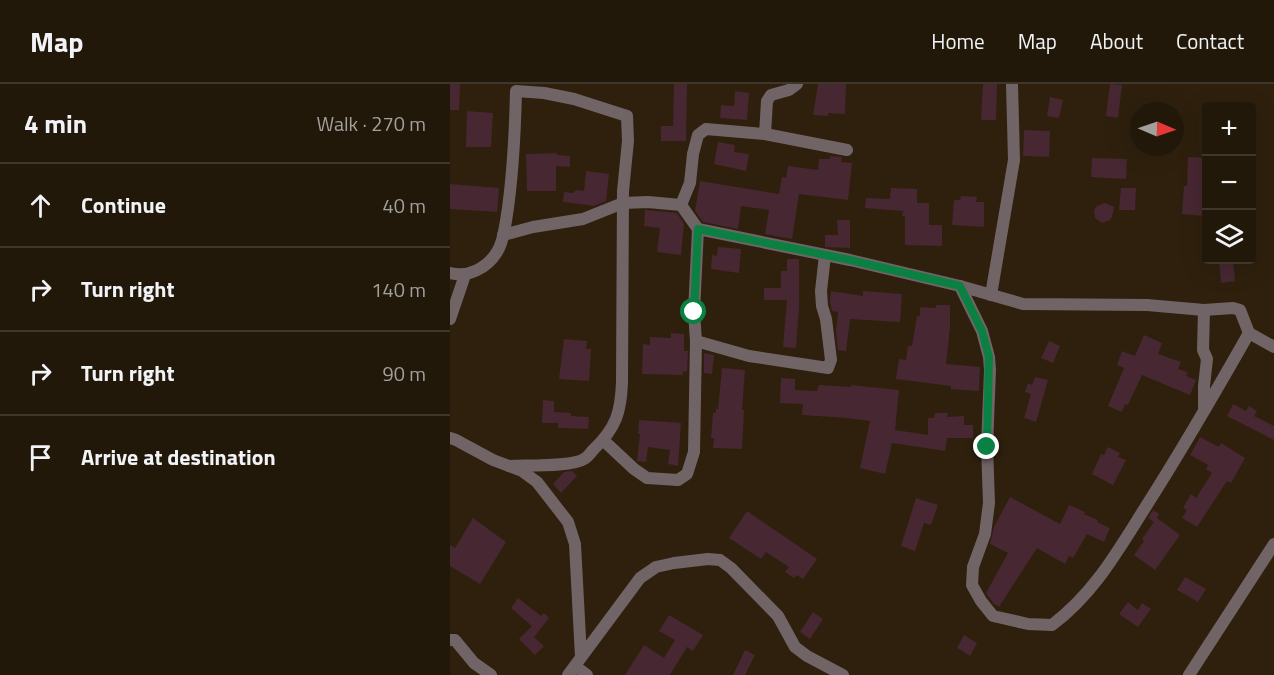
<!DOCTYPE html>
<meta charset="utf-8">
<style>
body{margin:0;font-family:"Titillium Web",sans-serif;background:#2e2518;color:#f1f3f6}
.controls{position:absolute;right:18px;top:18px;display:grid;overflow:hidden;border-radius:6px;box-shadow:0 6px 24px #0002}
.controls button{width:54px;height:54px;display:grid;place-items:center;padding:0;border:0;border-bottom:2px solid #3f372b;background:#22180a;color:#f1f3f6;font:30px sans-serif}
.compass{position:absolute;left:680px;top:18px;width:54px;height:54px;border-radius:50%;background:#22180a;box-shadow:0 6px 24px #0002;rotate:92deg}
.stop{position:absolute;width:18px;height:18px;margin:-14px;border:4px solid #0b8043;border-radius:50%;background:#fff}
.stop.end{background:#0b8043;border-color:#fff;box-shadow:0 2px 6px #0008}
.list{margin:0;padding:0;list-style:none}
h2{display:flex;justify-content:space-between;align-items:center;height:78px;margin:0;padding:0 24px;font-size:26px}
h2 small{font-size:20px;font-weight:400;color:#a2a09c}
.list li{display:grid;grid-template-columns:39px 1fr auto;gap:18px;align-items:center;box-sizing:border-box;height:84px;padding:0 24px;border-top:2px solid #3f372b}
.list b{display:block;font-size:22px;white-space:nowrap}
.list em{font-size:20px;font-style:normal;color:#a2a09c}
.icon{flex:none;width:33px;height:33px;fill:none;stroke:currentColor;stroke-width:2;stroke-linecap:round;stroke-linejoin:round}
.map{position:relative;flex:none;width:824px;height:591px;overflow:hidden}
header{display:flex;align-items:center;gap:36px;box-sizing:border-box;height:84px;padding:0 30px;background:#22180a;border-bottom:2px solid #3f372b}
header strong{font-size:28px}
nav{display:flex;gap:33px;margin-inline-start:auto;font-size:21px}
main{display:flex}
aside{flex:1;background:#22180a}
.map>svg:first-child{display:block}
.building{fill:#472732}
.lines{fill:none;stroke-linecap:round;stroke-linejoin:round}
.minor{stroke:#716466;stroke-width:12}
.route{stroke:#0b8043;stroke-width:8}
</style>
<header>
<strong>Map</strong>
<nav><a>Home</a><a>Map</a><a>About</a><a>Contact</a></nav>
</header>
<main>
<aside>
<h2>4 min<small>Walk · 270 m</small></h2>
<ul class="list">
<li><svg class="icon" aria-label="ahead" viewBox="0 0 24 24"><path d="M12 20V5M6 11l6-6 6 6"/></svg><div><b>Continue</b></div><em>40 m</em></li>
<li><svg class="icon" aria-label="right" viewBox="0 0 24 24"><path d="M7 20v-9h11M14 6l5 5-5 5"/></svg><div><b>Turn right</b></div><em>140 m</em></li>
<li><svg class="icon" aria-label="right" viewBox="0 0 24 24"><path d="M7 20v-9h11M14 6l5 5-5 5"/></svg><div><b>Turn right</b></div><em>90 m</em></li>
<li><svg class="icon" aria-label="arrive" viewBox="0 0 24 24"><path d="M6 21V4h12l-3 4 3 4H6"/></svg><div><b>Arrive at destination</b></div></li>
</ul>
</aside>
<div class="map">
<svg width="824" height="591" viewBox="0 0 824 591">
<rect width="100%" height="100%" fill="#2e200d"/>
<g class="building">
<path d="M0 0H10L9 26H0Z"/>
<path d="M224 0H237L236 57H211V42H223Z"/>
<path d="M368 0H396L395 30 378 29V32L363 31Z"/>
<path d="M533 0H547L546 36H531Z"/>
<path d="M660 0 672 1 668 34 656 32Z"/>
<path d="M285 7 299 9 297 36 270 34 271 21 284 22Z"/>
<path d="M600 13 613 16 609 34 597 32Z"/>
<path d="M17 27 43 29 41 63H16Z"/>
<path d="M574 46 600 47 599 73 573 72Z"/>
<path d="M268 58 285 61 284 68 299 70 296 87 264 80Z"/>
<path d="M107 69V71L120 72V83L106 82V107H77L76 70Z"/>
<path d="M380 72 392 73 391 78 402 79 398 116 349 110 342 155 315 150 319 126 291 122 288 145 253 138 245 127 250 97 329 110 332 93 336 94 338 82 368 86 369 75H380Z"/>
<path d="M738 73 756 74V132L732 130 734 102H737Z"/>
<path d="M642 74 677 75 676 95 641 93Z"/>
<path d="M136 87 159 90 156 117 144 122 113 118 114 108 123 109 126 106 134 107Z"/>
<path d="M0 100 49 104 47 128 0 125Z"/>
<path d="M441 104 467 105V119H479V141H492V162L455 161V132H452L453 127 415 124 416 114 440 115Z"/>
<path d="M671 104H686L685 126H669Z"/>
<path d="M511 112 527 113 526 118H534V143L502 141 504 116H510Z"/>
<path d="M655 119 664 123 662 133 660 136 652 139 645 134 644 126 647 122Z"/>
<path d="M195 126 227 129 234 140 231 171 207 168 210 144 194 142Z"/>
<path d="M387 136H400V164L375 163V151H388Z"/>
<path d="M268 163 291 165 289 189 261 185 262 171 267 172Z"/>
<path d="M337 175H349V224L346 264 333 263 337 216H314V204H331V187H337Z"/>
<path d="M769 176H783L785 197 771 199Z"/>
<path d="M381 207 413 212V207L452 210 450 238 400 235 396 267 388 266 386 247 388 228 382 227 380 217Z"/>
<path d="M486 221H500V244L496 280 530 283 529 307 501 305V302L446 295 449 275 456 276 458 262H462L467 232H470V223L486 224Z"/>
<path d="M221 249 234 250V267H238L237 288 233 287V291L192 290 193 260 200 261V253L221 254Z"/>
<path d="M694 251 712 259 708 270 731 278 728 285 738 288 736 292 746 296 740 311 692 291 678 321 675 320 672 328 658 322 674 284 667 281 672 267 685 272Z"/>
<path d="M114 255 137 257 136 265H141L139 297 109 295Z"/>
<path d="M599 257 610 262 603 279 591 274Z"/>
<path d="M254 269 264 271 262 290 254 289Z"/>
<path d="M272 284 295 286 292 326H294L292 365 263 364 264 354H261L263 329H266V325H268Z"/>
<path d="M585 293 598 296 586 338 574 334 581 310 575 308 578 299 582 301Z"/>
<path d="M331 294 345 295V306L367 307 369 301 401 303V301L449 306 445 346 478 351V334H484L485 329H498L497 333 514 332V341H523V354H497L495 367 442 359 435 390 410 384 420 337 397 334 352 331 353 320 330 319Z"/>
<path d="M93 316 104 317V328L121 329V332L139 333 138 345 108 344V339H92Z"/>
<path d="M783 320 796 327 799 322 807 327 804 332 824 342V356L777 332Z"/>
<path d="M189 336 231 339 228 382 218 380 220 366 198 363 196 378 187 377 190 350H188Z"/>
<path d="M750 353 769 363 771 359 795 374 781 399 777 397 747 443 732 434 737 426 733 424 741 410 746 414 762 389 756 385 758 381 740 371Z"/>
<path d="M658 363 670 369 668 373 676 376 663 401 642 390 651 370 654 371Z"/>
<path d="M122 387 127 392 111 409 103 400 114 388Z"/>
<path d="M560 413 610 440 619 421 635 428 634 430 648 436 647 438 660 444 654 458 637 450 623 474 619 472 615 480 587 464 549 523 544 520 536 509 558 469 540 460 544 443Z"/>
<path d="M466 414 488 421 481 441 474 439 465 467 451 462Z"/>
<path d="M703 426 709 430 707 434 730 451 705 486 684 471 694 457 692 455 704 438 698 434Z"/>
<path d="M297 427 367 475 353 495 347 491 344 494 335 488 339 483 316 468 311 475 279 454Z"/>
<path d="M23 434 56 458 30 500 0 482V461L5 464Z"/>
<path d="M735 493 756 505 748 518 727 506Z"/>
<path d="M68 514 91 532 94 529 99 534 84 553 94 562 85 571 69 555 82 542 61 524Z"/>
<path d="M678 518 688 526 692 519 701 525 688 543 669 530Z"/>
<path d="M363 528 373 535 360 555 350 548Z"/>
<path d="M219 531 253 551 243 567 237 563 220 591H175L194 561 214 574 225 556 209 547Z"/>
<path d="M514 551 527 559 520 572 507 564Z"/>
<path d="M295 566 305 571 295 591H283Z"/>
</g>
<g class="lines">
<g class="minor">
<path d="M315 50 317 17 321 11 339 6 347 0"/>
<path d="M231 121 240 99 243 70 248 51 256 45 315 50 397 66"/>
<path d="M248 145 244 228 246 257 299 272 378 284 381 276 376 235 372 222 371 207 375 171"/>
<path d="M53 151 83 143 133 135 173 119 198 118 231 121 248 145 400 176 510 202 573 220 697 221 754 226 783 224 790 226 799 249 824 263"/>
<path d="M0 189C18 194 37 184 47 168 53 159 54 147 56 137 63 94 65 50 66 7L94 9 124 15 177 32 178 57 173 107 172 298C171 328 166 344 144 365 141 368 138 373 134 375 122 383 75 381 59 382"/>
<path d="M510 202 532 247 539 273 540 286 537 363 539 419 535 450 523 483 522 501 531 517 543 532 578 540 602 541C643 510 666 470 693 427 730 369 765 309 799 249"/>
<path d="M541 211 564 76 562 0"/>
<path d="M0 235 15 191"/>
<path d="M754 326V302L757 275 753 266 754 226"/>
<path d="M0 354 6 356 43 376 72 387 87 398 118 438 125 460 131 573"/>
<path d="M153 356 184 385 197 394 228 396 237 390 244 368 246 257"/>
<path d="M0 556H5L24 579 41 591"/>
<path d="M125 582 137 591"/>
<path d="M118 591 190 494 206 483 224 479 258 475 270 476 281 484 328 532 345 563 357 572 393 591"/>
<path d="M739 591 824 460"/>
</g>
</g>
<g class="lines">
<path class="route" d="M244 228 248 145 400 176 510 202 532 247 539 273 537 363"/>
</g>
</svg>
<div class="controls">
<button>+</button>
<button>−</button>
<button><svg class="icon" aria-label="layers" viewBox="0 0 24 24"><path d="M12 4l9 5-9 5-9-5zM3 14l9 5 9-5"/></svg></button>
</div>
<svg class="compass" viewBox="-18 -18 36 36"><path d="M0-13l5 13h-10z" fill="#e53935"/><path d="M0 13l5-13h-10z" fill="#a2a09c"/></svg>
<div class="stop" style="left:244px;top:228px"></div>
<div class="stop end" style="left:537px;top:363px"></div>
</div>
</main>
